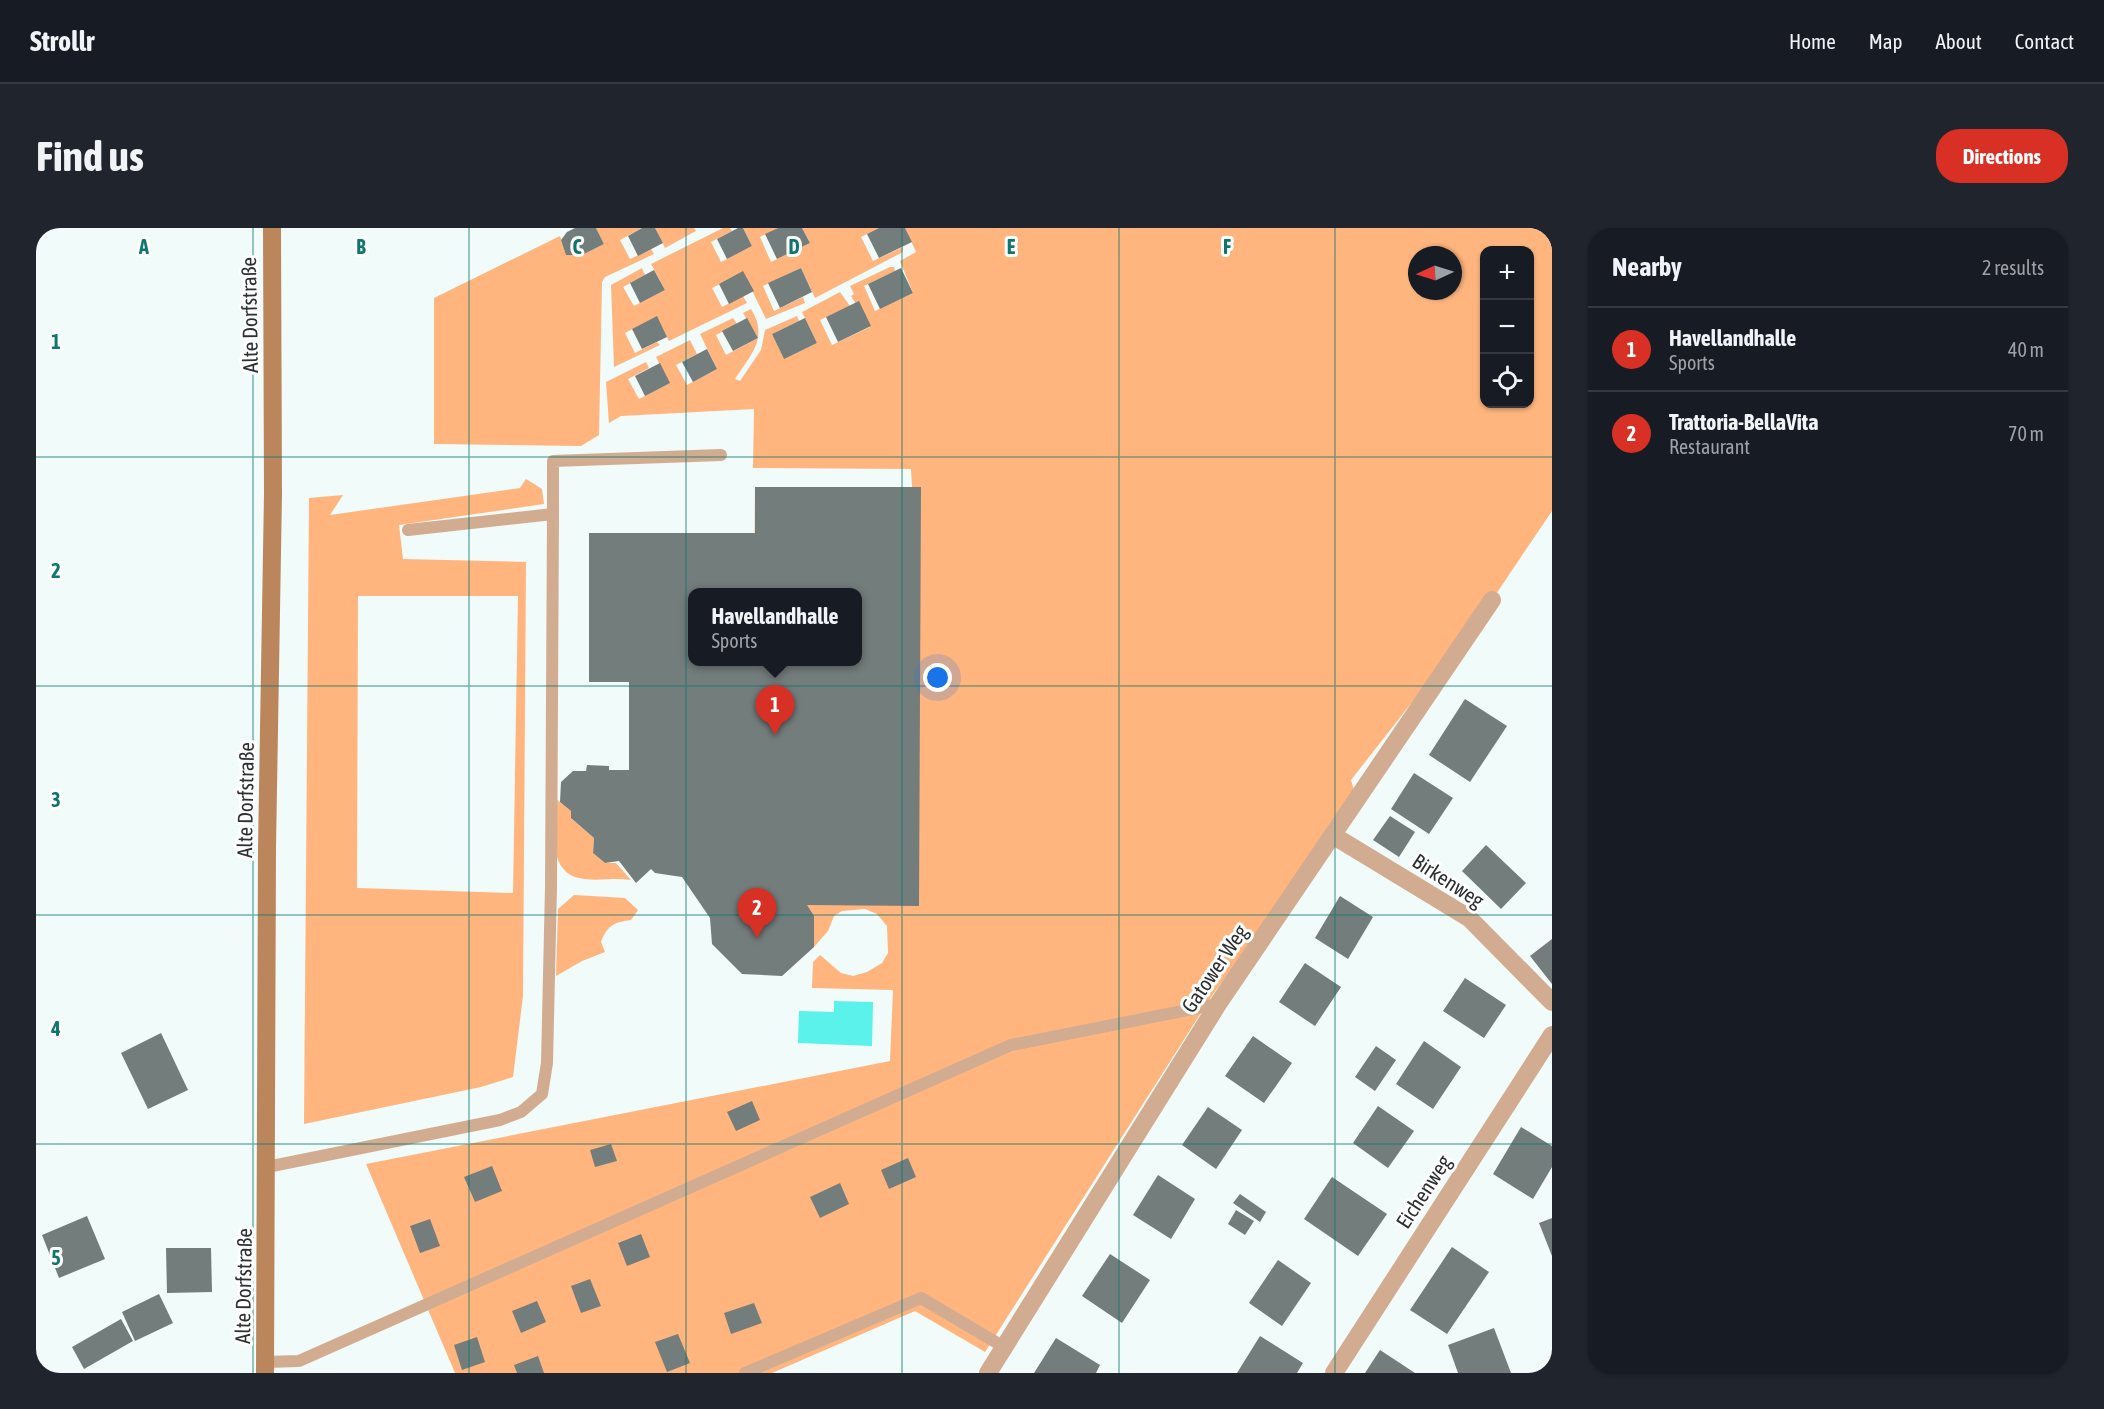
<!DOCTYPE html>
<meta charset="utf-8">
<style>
body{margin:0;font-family:"Asap Condensed",sans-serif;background:#20242c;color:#f1f3f6}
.controls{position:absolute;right:18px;top:18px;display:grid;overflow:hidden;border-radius:12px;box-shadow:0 2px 4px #0004}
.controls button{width:54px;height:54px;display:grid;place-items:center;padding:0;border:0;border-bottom:2px solid #363941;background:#171b24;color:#f1f3f6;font:30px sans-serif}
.compass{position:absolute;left:1372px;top:18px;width:54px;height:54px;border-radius:50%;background:#171b24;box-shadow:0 2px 4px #0004;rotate:266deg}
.you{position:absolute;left:902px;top:450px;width:21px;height:21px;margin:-15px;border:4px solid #fff;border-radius:50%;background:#1a73e8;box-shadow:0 0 0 9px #1a73e833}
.badge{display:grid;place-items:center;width:39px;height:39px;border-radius:50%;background:#d93025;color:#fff;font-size:20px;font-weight:700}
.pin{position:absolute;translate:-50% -50px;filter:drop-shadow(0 2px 3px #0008)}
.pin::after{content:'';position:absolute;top:32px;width:21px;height:18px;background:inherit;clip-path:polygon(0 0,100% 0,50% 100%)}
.popup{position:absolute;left:652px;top:360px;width:174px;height:78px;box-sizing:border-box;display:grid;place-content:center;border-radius:12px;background:#171b24;filter:drop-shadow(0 2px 4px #0005);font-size:20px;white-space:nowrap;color:#9ea1a6}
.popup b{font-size:22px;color:#f1f3f6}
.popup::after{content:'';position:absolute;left:50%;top:100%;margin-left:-12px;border:12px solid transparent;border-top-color:#171b24}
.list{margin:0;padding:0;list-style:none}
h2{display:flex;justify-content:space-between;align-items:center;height:78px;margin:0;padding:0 24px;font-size:26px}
h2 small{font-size:20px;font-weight:400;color:#9ea1a6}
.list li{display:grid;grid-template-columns:39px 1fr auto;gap:18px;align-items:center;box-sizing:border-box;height:84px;padding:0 24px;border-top:2px solid #363941}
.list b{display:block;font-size:22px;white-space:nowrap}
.list p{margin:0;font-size:20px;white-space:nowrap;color:#9ea1a6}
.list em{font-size:20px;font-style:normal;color:#9ea1a6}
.icon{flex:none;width:33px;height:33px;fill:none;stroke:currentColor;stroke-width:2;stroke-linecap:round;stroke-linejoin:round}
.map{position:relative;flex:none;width:1516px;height:1145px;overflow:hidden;border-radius:24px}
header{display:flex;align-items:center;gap:36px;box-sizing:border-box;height:84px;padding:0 30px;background:#171b24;border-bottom:2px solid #363941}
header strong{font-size:28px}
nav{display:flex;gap:33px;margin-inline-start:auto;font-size:21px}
.intro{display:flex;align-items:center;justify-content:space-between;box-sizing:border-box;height:144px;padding:0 36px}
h1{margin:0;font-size:42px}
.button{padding:15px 27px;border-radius:24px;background:#d93025;color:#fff;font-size:21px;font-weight:700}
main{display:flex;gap:36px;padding:0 36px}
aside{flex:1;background:#171b24;border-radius:24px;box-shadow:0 2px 4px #0004}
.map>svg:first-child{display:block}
.green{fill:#ffb57d;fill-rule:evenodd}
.water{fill:#5af2eb}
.building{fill:#737d7c;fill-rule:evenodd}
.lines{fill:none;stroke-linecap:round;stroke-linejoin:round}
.lane{stroke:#d2ac91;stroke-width:12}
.street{stroke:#d2ac91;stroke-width:18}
.secondary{stroke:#bc865d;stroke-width:18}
.grid{fill:none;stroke:#0f766e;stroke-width:1.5;stroke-opacity:0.55}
.labels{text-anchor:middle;stroke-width:6;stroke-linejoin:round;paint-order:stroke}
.street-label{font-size:21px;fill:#2c3030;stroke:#fff}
.grid-label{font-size:20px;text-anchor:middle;font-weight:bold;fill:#0f766e;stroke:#fff;stroke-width:6;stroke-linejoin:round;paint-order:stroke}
</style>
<header>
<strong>Strollr</strong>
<nav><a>Home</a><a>Map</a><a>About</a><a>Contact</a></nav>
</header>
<div class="intro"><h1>Find us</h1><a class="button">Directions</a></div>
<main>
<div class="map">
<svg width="1516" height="1145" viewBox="0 0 1516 1145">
<rect width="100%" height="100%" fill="#f0fbfa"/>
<g class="green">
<path d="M560 0H606L584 12 594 31 615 21 618 26 569 49 566 54 563 207 545 218 398 216V70L524 8 530 26 546 27 568 16Z"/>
<path d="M619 0H658L660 3 629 20Z"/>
<path d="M687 0H694L696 3 675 14 685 34 716 18 707 0H742L724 9 735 34 774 15 766 0H843L825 9 837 33 867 19V24L779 70 765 40 727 58 738 83 767 69 769 75 730 91 707 44 676 60 686 79 707 68 711 75 633 113 620 89 589 105 599 125 621 114 624 117 578 139 575 57 606 40 609 47 587 59 598 78 629 62 615 36Z"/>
<path d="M869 0H1516V283L1456 372 1315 552 1321 572 1298 608 1177 766 949 1124 879 1083 736 1145H419L330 936 854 833 857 762 776 760 777 734 784 727 805 745 817 748 831 744 846 735 852 725 851 698 841 686 829 681 806 683 798 688 792 703 778 719 718 589V434H822V364H718L719 259H876L875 241 717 240 718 181 585 188 573 195 570 154 610 134 613 140 592 151 603 171 633 155 620 129 654 112 661 126 640 137 651 157 681 141 664 106 697 90 701 96 680 107 690 127 722 110 707 85 715 81C733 110 715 126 699 151L704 153 725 122 729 102 761 88 763 93 736 106 748 130 781 115 766 84 804 64 814 78 784 92 796 117 834 99 815 68 818 66 814 58 854 39H858L859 43 828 58 839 83 877 65 864 33 880 24ZM1448 22H1494V176H1448ZM1381 27H1417V63H1381Z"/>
<path d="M490 251 506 261 508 276 363 297 367 331 490 334 487 768 477 849 445 859 268 896 273 270 307 267 294 287 484 260ZM322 368H482L477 665 321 660Z"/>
<path d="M520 571 535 583V590L558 610 557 625 569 635H580L595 652C578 649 559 654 543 650 510 643 519 594 520 571Z"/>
<path d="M538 667 589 670 602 682 595 692C578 694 571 698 565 714L569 724 546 733 520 748 522 681Z"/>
</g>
<path class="water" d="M798 773 837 774 836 818 762 815 763 783 798 784Z"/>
<g class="building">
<path d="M539 0H560L568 16 546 27H530L525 12 531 4Z"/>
<path d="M606 0H619L627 15 602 28 592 8Z"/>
<path d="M702 0H707L716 18 691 31 681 11Z"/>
<path d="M742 0H766L774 15 741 31 729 6Z"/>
<path d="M843 0H869L876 14 843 30 831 6Z"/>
<path d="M765 40 776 64 744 80 732 55Z"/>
<path d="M865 40 877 65 844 81 832 56Z"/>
<path d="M618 42 629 62 604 75 594 55Z"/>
<path d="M707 43 718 63 693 76 683 56Z"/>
<path d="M823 73 835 98 802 114 790 89Z"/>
<path d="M621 88 631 109 606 121 596 101Z"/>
<path d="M711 90 722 110 697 123 686 103Z"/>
<path d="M769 90 781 115 748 131 736 106Z"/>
<path d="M671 121 681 141 657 154 646 134Z"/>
<path d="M624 135 634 155 609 168 599 148Z"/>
<path d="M719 259H885L883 678 771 677 778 688V719L746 748 706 746 676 716 674 690 646 649 619 645 615 641 600 655 583 633 569 635 557 625 558 610 535 590V583L524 574 525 554 537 543H550L551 537 573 538V542H593V454H553V305H719ZM656 364H822V434H656Z"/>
<path d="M1429 471 1471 498 1434 554 1393 527Z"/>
<path d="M1378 545 1417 570 1393 606 1355 581Z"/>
<path d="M1354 588 1379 604 1363 629 1337 612Z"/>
<path d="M1450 617 1490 655 1465 681 1426 643Z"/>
<path d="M1304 668 1337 689 1312 731 1279 710Z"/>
<path d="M1516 711V756L1494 728Z"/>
<path d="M1269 735 1305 759 1279 798 1243 774Z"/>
<path d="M1429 750 1470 777 1448 810 1407 783Z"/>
<path d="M125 805 152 862 112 881 85 825Z"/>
<path d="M1217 808 1256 835 1228 875 1189 848Z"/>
<path d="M1388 813 1425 839 1397 881 1360 856Z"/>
<path d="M1340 818 1360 832 1339 863 1319 849Z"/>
<path d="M716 873 724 892 700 903 691 884Z"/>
<path d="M1342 878 1378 903 1352 940 1317 915Z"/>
<path d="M1172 879 1206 902 1180 941 1146 917Z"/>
<path d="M1485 899 1516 918V939L1497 971 1457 946Z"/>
<path d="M575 916 581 933 559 939 554 922Z"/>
<path d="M872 930 880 949 853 961 845 942Z"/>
<path d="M456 938 466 963 439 974 428 949Z"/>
<path d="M1122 947 1159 971 1135 1011 1097 987Z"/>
<path d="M1296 949 1351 986 1322 1028 1268 991Z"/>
<path d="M804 955 813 976 784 990 774 969Z"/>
<path d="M1204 966 1230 984 1224 994 1197 975Z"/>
<path d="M1200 982 1218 993 1209 1007 1192 996Z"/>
<path d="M51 988 69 1031 23 1050 6 1007Z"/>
<path d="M1516 990V1028L1503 995Z"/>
<path d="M394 991 404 1018 384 1025 374 998Z"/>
<path d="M605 1006 614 1029 591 1038 582 1015Z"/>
<path d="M1416 1019 1453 1044 1411 1106 1374 1082Z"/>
<path d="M130 1020H175L176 1064 131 1065Z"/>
<path d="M1074 1026 1114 1052 1086 1095 1046 1068Z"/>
<path d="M1242 1032 1275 1055 1246 1098 1213 1075Z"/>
<path d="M554 1051 565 1078 545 1085 535 1058Z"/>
<path d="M123 1066 137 1095 99 1113 86 1084Z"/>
<path d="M501 1073 510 1094 485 1105 476 1083Z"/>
<path d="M718 1075 726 1095 695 1106 688 1085Z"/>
<path d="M85 1091 97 1113 48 1141 36 1119Z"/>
<path d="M1458 1100 1475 1145H1422L1412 1117Z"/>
<path d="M642 1106 654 1135 631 1144 619 1114Z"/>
<path d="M1224 1108 1267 1135 1261 1145H1201Z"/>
<path d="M441 1109 449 1134 426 1142 418 1117Z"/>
<path d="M1020 1110 1064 1137 1060 1145H998Z"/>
<path d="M1344 1122 1379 1145H1329Z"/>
<path d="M502 1128 508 1145H481L478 1137Z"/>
</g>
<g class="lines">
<g class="lane">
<path d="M517 286V233L685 227"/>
<path d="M231 939 464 892 485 884 506 866 511 835 515 659 517 286 372 302"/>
<path d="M229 1134 263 1133 975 817 1182 776"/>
<path d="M709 1145 885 1070 968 1119"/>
</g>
<g class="street">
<path d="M1298 608 1433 690 1516 774"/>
<path d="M952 1145 1182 776 1456 372"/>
<path d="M1298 1145 1516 807"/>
</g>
<path class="secondary" d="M229 1145 231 620 237 265 236 0"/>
</g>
<path class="grid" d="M217 0V1145M433 0V1145M650 0V1145M866 0V1145M1083 0V1145M1299 0V1145M0 229H1516M0 458H1516M0 687H1516M0 916H1516"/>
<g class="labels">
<g class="street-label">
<text transform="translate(214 87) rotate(-91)" y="7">Alte Dorfstraße</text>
<text transform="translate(210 572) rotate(-89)" y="7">Alte Dorfstraße</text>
<text transform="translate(1412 653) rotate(33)" y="7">Birkenweg</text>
<text transform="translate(1179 741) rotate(-56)" y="7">Gatower Weg</text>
<text transform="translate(1388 964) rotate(-57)" y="7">Eichenweg</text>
<text transform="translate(208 1058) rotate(-89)" y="7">Alte Dorfstraße</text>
</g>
</g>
<g class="grid-label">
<text x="108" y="26">A</text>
<text x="325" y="26">B</text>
<text x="541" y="26">C</text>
<text x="758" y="26">D</text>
<text x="975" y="26">E</text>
<text x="1191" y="26">F</text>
<text x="20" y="121">1</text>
<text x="20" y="350">2</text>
<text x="20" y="579">3</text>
<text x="20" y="808">4</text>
<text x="20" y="1037">5</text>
</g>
</svg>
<div class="controls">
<button>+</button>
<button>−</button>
<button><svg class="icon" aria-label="locate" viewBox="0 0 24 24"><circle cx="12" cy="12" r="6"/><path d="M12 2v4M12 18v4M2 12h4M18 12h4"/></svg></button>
</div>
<svg class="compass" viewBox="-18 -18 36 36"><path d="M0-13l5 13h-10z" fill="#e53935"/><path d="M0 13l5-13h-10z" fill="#9ea1a6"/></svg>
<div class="you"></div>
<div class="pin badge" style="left:739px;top:507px">1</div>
<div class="popup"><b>Havellandhalle</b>Sports</div>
<div class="pin badge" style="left:721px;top:710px">2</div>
</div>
<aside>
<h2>Nearby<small>2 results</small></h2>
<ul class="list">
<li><span class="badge">1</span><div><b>Havellandhalle</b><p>Sports</p></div><em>40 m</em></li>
<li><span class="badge">2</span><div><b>Trattoria-BellaVita</b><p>Restaurant</p></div><em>70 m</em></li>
</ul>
</aside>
</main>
